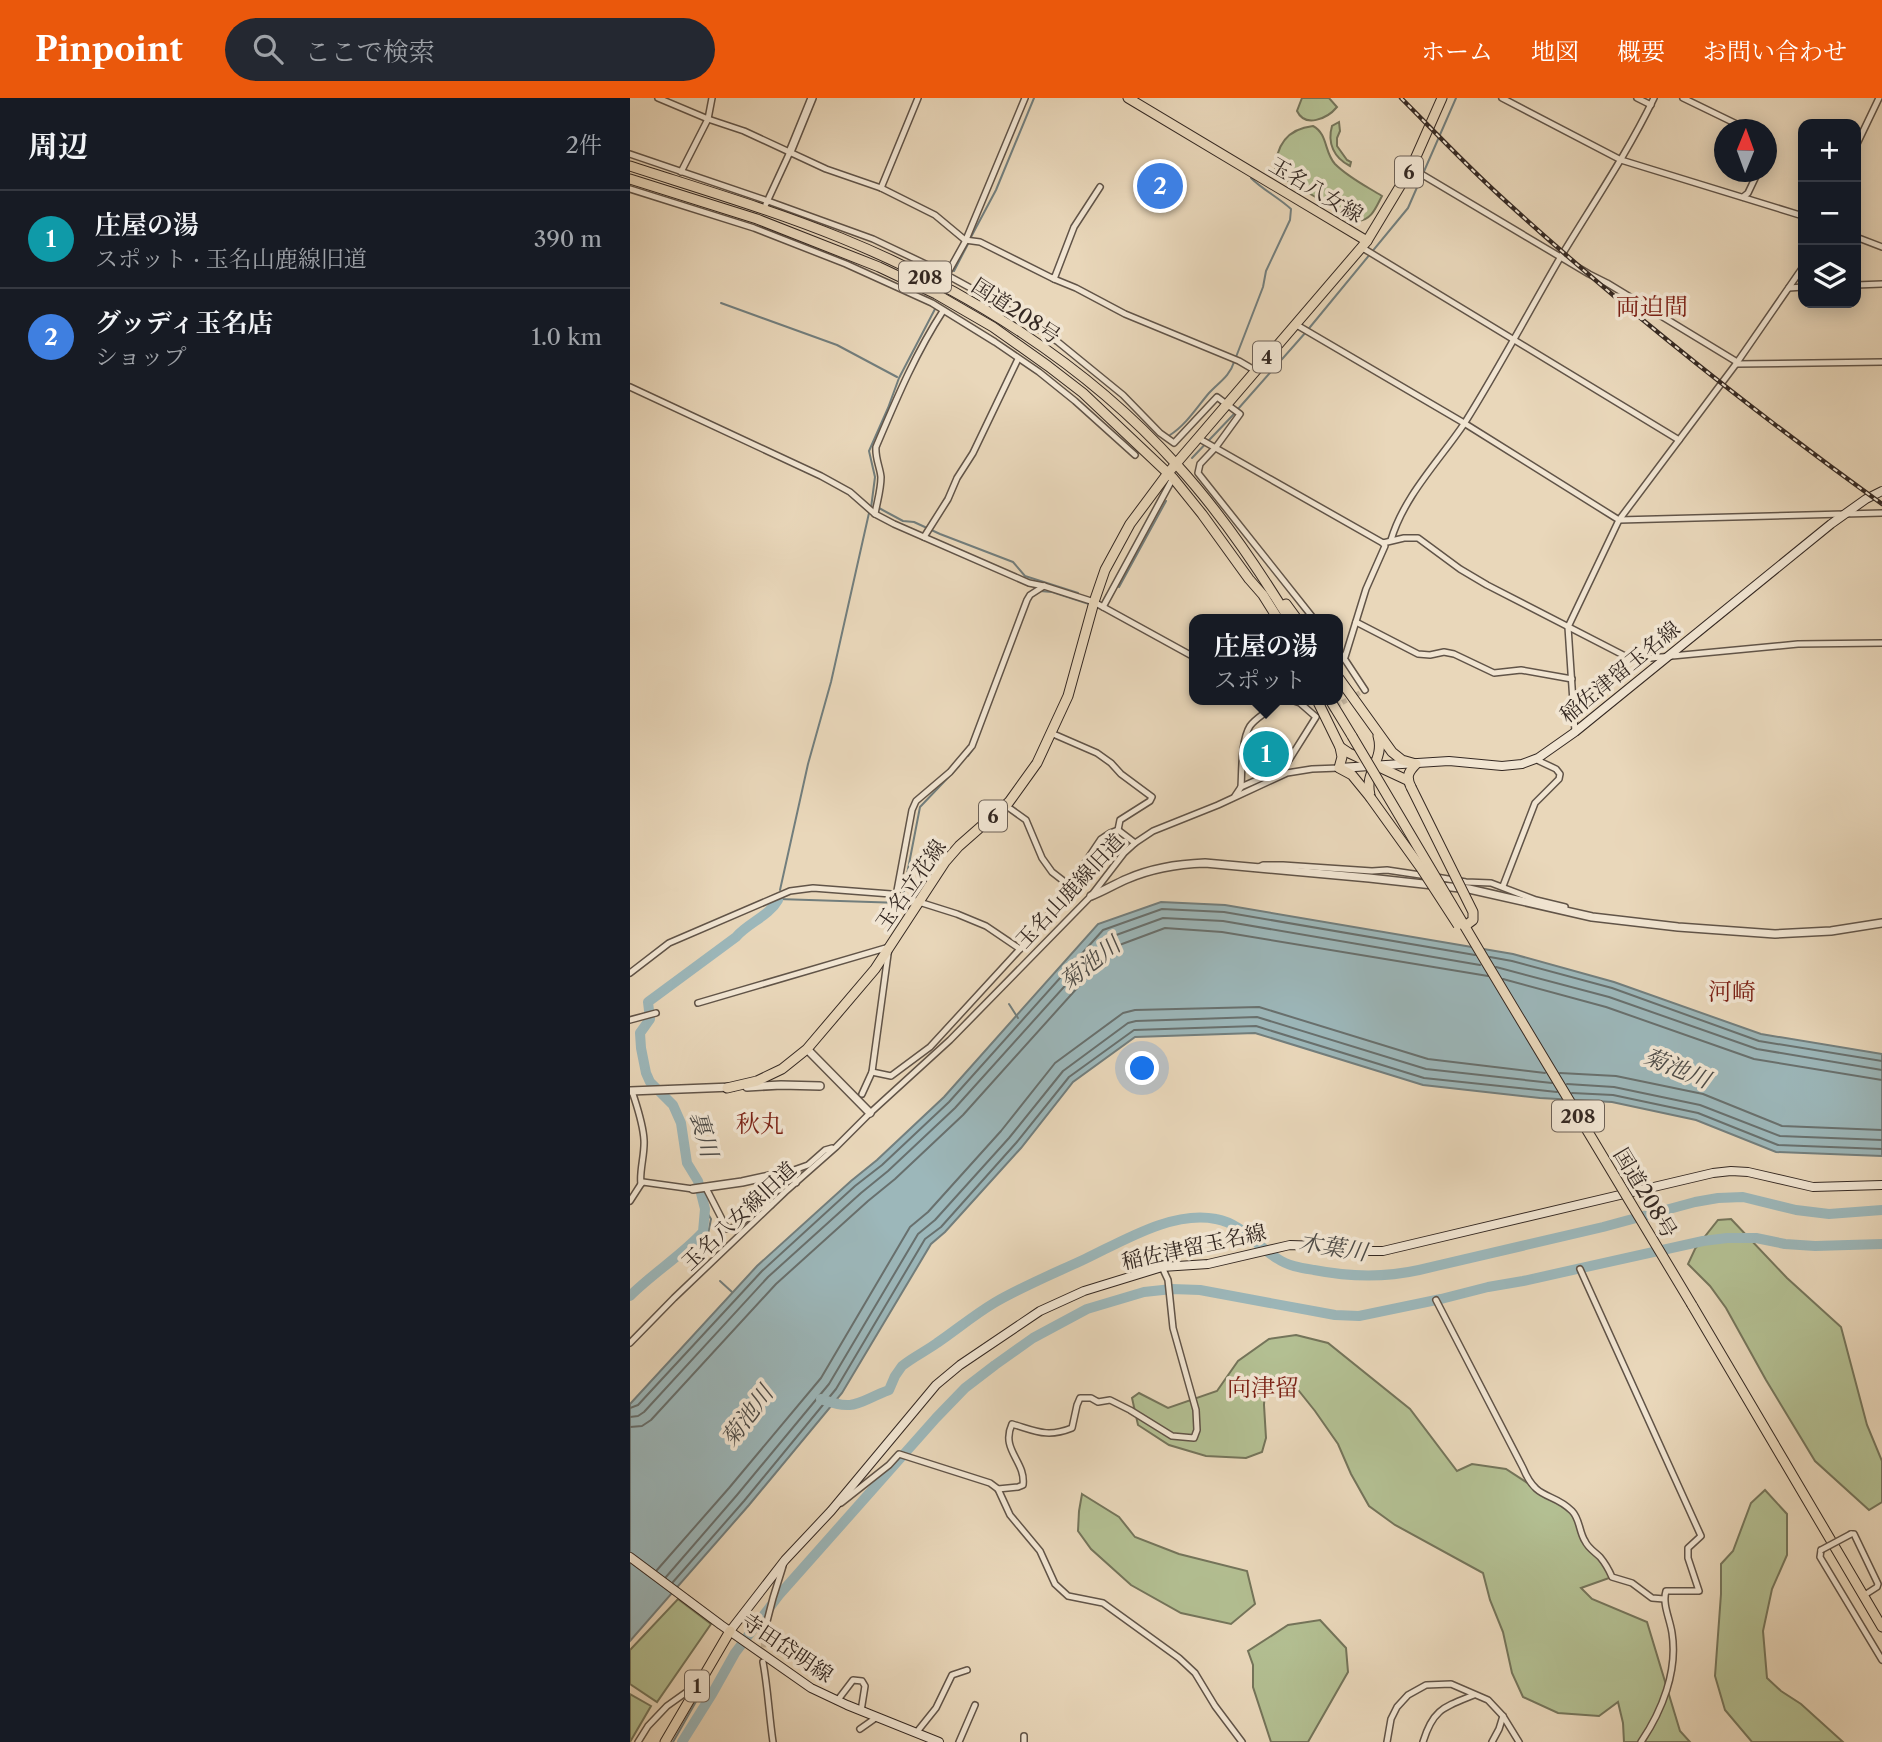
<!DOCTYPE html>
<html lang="ja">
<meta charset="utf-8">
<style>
body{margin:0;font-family:"Libre Caslon Text","Noto Serif JP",serif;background:#242831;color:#f1f3f6}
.controls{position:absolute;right:21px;top:21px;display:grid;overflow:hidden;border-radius:14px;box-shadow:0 4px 18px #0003}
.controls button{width:63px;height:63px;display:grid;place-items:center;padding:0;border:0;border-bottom:2px solid #363941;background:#171b24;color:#f1f3f6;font:35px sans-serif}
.compass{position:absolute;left:1084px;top:21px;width:63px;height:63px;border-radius:50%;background:#171b24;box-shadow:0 4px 18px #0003;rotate:1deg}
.you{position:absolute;left:513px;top:971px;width:24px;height:24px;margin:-18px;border:5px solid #fff;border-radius:50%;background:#1a73e8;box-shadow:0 0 0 10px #1a73e833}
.badge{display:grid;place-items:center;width:46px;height:46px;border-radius:50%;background:#ea580c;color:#fff;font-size:23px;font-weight:700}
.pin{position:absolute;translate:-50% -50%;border:4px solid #fff;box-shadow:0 2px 7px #0006}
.popup{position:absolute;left:559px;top:516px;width:154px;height:91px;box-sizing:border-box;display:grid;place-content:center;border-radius:14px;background:#171b24;filter:drop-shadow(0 2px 5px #0005);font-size:23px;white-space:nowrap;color:#9ea1a6}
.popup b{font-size:26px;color:#f1f3f6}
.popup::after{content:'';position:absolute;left:50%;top:100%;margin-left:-14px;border:14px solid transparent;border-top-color:#171b24}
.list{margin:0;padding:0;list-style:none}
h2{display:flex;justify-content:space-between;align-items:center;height:91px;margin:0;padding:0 28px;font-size:30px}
h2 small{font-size:23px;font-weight:400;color:#9ea1a6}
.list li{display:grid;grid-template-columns:46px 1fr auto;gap:21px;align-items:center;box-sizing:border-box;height:98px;padding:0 28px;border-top:2px solid #363941}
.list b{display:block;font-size:26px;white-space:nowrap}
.list p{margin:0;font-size:23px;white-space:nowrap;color:#9ea1a6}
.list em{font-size:23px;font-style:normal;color:#9ea1a6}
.icon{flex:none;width:38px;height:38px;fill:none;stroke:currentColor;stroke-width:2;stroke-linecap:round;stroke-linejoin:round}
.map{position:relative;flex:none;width:1252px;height:1644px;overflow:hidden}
header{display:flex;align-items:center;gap:42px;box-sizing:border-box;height:98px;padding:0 35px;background:#ea580c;color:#fff}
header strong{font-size:33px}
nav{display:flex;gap:38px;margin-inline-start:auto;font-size:24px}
.search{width:490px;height:63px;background:#242831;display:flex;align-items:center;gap:18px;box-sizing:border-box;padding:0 24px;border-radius:38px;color:#9ea1a6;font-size:26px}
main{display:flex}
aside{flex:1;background:#171b24}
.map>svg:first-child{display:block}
.green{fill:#b3bf92;stroke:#74745a;stroke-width:2}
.water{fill:#9cb7ba;stroke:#727e7d;stroke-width:2}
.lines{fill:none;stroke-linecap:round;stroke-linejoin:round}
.shore{stroke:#68706e;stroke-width:2}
.stream{stroke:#727e7d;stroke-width:2}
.river{stroke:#9cb7ba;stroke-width:10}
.minor-tunnel{stroke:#c5b49c;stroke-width:5;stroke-dasharray:5 2.5;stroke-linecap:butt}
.minor-casing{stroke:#615448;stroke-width:8}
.tertiary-casing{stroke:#615448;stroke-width:10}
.secondary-casing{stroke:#342822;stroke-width:10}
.primary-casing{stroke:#342822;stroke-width:11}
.trunk-casing{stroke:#342822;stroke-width:11}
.minor{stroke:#f1e5d2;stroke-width:5}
.tertiary{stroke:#f1e5d2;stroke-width:7}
.secondary{stroke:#f1e5d2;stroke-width:8}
.primary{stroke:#e9d7ba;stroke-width:9}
.trunk{stroke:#e9d7ba;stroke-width:9}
.rail-casing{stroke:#342822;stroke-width:4.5}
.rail{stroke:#f1e5d2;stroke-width:2;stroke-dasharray:5;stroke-linecap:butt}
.minor-bridge-casing{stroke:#615448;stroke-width:8;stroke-linecap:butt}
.trunk-bridge-casing{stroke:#342822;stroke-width:11;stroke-linecap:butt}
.minor-bridge{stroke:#f1e5d2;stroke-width:5}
.trunk-bridge{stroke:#e9d7ba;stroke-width:9}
.labels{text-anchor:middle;stroke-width:7;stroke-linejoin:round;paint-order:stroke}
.shield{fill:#f1e5d2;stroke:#6d6157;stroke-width:2}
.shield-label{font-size:19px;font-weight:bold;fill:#342822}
.street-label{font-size:21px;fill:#342822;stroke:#f1e5d2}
.water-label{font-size:23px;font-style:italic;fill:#4e4c48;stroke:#f1e5d2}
.quarter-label{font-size:24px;fill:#7a1f14;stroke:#f1e5d2}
</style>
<header>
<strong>Pinpoint</strong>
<div class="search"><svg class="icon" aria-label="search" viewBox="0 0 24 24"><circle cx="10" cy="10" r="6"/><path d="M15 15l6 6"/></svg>ここで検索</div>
<nav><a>ホーム</a><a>地図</a><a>概要</a><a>お問い合わせ</a></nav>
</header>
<main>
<aside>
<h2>周辺<small>2件</small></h2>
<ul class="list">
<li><span class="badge" style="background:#0f9aa8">1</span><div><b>庄屋の湯</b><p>スポット · 玉名山鹿線旧道</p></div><em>390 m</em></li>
<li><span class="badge" style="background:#3f7fe0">2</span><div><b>グッディ玉名店</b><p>ショップ</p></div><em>1.0 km</em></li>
</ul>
</aside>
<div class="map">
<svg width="1252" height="1644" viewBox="0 0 1252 1644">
<rect width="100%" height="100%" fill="#e9d7ba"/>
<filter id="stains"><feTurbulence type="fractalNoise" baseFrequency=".00286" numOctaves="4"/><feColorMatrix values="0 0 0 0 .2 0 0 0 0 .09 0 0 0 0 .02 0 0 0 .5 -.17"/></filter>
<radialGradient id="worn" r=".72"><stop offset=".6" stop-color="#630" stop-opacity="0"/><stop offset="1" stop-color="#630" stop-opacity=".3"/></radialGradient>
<g class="green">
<path d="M672 0H699L707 9C697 21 675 30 667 13Z"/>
<path d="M709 24 710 33 707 40V48L717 62 721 64 720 68C704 60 697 45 702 28Z"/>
<path d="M683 28C698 36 694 54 705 66 719 80 736 88 752 98 746 109 742 122 728 123L645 76C645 49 656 31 683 28Z"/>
<path d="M1101 1121 1157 1180 1211 1229 1237 1327 1252 1363V1404L1239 1412 1185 1363 1136 1282 1096 1210 1080 1188 1058 1166 1065 1151 1088 1122Z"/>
<path d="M666 1237 698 1245 780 1311 827 1373 842 1366 876 1371 945 1416 954 1442 970 1460 982 1479 951 1490 962 1501 1017 1524 1050 1633 1060 1644H994L993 1625 988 1604 969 1618 928 1615 893 1599 882 1575 873 1534 860 1502 853 1475 765 1427 739 1408 721 1376 708 1346 685 1313 665 1288 636 1276 634 1307 636 1340 632 1354 616 1360 576 1358 539 1347 508 1327 502 1300 509 1295 538 1310 587 1293 608 1263 639 1241Z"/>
<path d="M1135 1392 1157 1416V1457L1142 1491 1133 1533 1137 1580 1151 1593 1171 1606 1213 1644H1122L1095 1612 1085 1578 1091 1496V1466L1103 1453 1121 1405Z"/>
<path d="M452 1396 489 1419 505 1439 549 1456 617 1473 625 1506 601 1526 551 1515 501 1487 461 1451 448 1433 449 1413Z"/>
<path d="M48 1501 81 1526 27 1604 0 1586V1552Z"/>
<path d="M690 1522 716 1550 718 1574 678 1644H641L623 1589V1567L618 1553 658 1527Z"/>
<path d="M0 1596 21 1608 0 1644Z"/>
</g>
<path class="water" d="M531 804 595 807 883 856 984 884 1131 936 1252 956V1058L1146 1054 1066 1022 982 1004 910 1000 793 987 625 935 505 939 443 984 391 1050 315 1134 301 1146 212 1295 119 1407 0 1543V1306L127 1168 221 1083 247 1062 314 999 468 826Z"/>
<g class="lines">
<g class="shore">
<path d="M860 859 882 863 982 890 1129 943 1252 963"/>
<path d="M866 869 979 899 1127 951 1252 972"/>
<path d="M873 881 976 909 1124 961 1252 982"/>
<path d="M930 975 986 978 1073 996 1152 1028 1252 1032"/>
<path d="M937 986 984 989 1070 1007 1150 1038 1252 1042"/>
<path d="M942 995 983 997 1068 1015 1148 1047 1252 1051"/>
<path d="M0 1310 8 1307 132 1173 225 1088 252 1067 319 1004 473 832 532 811 594 814 845 857"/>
<path d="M0 1319 8 1318 14 1314 138 1179 231 1095 258 1073 325 1010 478 840 533 820 593 823 850 867"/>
<path d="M0 1329 12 1328 21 1322 146 1186 238 1103 265 1081 333 1017 484 849 535 830 592 834 858 878"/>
<path d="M27 1472 99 1390 191 1280 280 1129 298 1114 371 1033 425 965 493 915 505 912 629 909 798 961 915 975"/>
<path d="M36 1479 107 1397 199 1286 288 1136 305 1122 379 1040 433 973 498 925 506 923 627 919 796 971 922 985"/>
<path d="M43 1484 114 1403 206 1291 295 1141 311 1129 386 1045 439 979 504 932 626 928 794 980 927 994"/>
</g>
<g class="stream">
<path d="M341 139 366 92 404 0"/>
<path d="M324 173 339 144"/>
<path d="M91 205 207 247 267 279"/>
<path d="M606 259 633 189 636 173 660 122 661 111C648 99 633 92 621 80"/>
<path d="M608 311 676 234 778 110 826 0"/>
<path d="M540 337C556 327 567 309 579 295 588 285 600 278 604 264"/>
<path d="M562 360 604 316"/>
<path d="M241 410 245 379 239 353 258 310 269 280 305 211"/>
<path d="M249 410 273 423 284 424 310 436 383 464 395 478 448 495"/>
<path d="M489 489 536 403"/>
<path d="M410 493 422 494 459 506"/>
<path d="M473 503 477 496"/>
<path d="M345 646 358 612"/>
<path d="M338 658 343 651"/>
<path d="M150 792 178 666 201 584 239 415"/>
<path d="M273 797 290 709 329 668"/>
<path d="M148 801 272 805"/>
<path d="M379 906 388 920"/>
<path d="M62 1155 77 1141 81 1121 75 1111"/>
<path d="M90 1183 102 1194"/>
<path d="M43 1644 72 1593"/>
</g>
<g class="river">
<path d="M0 1198C23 1175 51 1158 73 1134L75 1111 68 1083 57 1065 51 1025 43 1007 20 984 16 975 11 950 10 935 20 921 18 904 106 839C118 825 139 818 148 802"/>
<path d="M191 1301C226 1314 227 1304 259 1292L265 1278 272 1268C283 1259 296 1253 307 1245 326 1232 344 1217 364 1205 393 1188 425 1175 455 1161 493 1143 543 1112 586 1121 613 1126 626 1148 648 1161 658 1168 672 1170 684 1172 720 1179 753 1180 789 1172L973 1129 1065 1104 1088 1100 1113 1099 1166 1112 1199 1116 1252 1112"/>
<path d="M52 1644 82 1596 105 1555 149 1497 306 1320 335 1290 365 1267 403 1240 457 1211 514 1194 542 1191 570 1192 705 1217 729 1218 811 1201 858 1189 893 1183 1073 1143 1097 1140H1126L1155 1146 1185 1148 1252 1146"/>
</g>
<g class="minor-tunnel">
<path d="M686 619 735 592"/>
<path d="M133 1557 134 1535"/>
</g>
<defs>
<g id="minor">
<path d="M28 0 78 21 114 33 196 71 251 90 305 117 335 142 350 144 424 181 444 129 470 89"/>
<path d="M872 0 991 62 1173 118"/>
<path d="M1007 0 1021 7"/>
<path d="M1053 0 1119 32"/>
<path d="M1136 40 1141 43 1136 54"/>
<path d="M1226 48 1249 0"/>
<path d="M0 56 138 103 243 141 304 170 368 205 428 244 493 297 530 335 544 345 587 299 610 316 586 349 570 366 568 375 684 521"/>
<path d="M781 70 959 176 977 185 1107 264"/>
<path d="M51 74 78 21 82 0"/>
<path d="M251 90 288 0"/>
<path d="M0 91 124 130 216 166 302 205 365 244 409 274 445 303 505 357"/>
<path d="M1113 99 1118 95 1128 74"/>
<path d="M136 106 160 54"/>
<path d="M1226 139 1252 149"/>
<path d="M731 149 1049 342"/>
<path d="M316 178 335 144 395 0"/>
<path d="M424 181 446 190 495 216 609 263 626 273"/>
<path d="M1226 187 1252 186"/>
<path d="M1159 190 1173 189"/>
<path d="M665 226 834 325 989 422 1252 415"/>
<path d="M1106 266 1252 264"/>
<path d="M0 289 191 378 220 394 245 416 264 426 399 485 414 488 464 504 564 559"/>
<path d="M568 340 753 445 774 440H788L830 471 857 487 997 559 1021 560 1168 546 1252 545"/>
<path d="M245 416C247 404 251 392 251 379 250 369 245 360 246 349 266 302 285 256 313 213"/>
<path d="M294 439 318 401 327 380 343 355 388 261"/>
<path d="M761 442C774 398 809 363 834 326 868 272 898 215 930 160 962 107 997 56 1024 0"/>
<path d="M473 509 543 380"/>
<path d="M726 524 788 556 800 557 814 554 824 556 864 575 891 572 942 581"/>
<path d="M708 551 735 592"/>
<path d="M715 559 736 491 755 448 753 445"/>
<path d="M945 634 938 529 989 422 1106 266 1173 169"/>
<path d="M421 635 467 655 481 665 491 676 522 699 520 703 490 722 488 732"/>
<path d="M611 689C612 673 611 642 620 628 626 619 641 613 648 602"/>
<path d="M605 698 611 689 654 670 686 619 670 605 661 602"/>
<path d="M375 707 396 722 412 760 422 774 440 788"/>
<path d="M488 732 505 745"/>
<path d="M629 769 633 767H653L742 773 757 772 797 778"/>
<path d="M806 779 836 784 861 785 906 802 935 809"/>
<path d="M873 788 905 705 929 681 930 676 926 671 909 663 908 660"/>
<path d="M266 798 282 712 286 703 320 674 342 648 397 502 400 497 414 488"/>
<path d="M0 875 39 845 160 793 183 790 261 796 289 804 327 816 356 828 390 851"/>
<path d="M68 905 259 849 242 974 232 996"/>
<path d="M0 922 26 915"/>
<path d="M242 974 261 978 300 949 390 851 426 808 471 741 480 735 488 732"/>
<path d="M166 1085 161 1073 178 1067 195 1052 202 1050"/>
<path d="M11 1086 13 1084 63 1091"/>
<path d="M76 1090 97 1131 105 1129 135 1107H141"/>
<path d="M0 1103 11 1086C9 1074 15 1056 14 1042 13 1025 7 1009 2 993"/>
<path d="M950 1171 1071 1438 1058 1450V1460L1069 1493H1036C1032 1506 1040 1521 1042 1535 1048 1573 1032 1613 1011 1644"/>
<path d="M806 1202 893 1370C907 1404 922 1393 942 1413 950 1421 949 1434 955 1443 958 1450 965 1454 970 1459 975 1465 979 1472 982 1479L1002 1485 1022 1500 1034 1501"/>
<path d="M0 1245 44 1200 155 1094 206 1049 240 1015 320 942 461 798 494 755 505 745 523 733 588 707 657 675 682 671 709 670"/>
<path d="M368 1391 388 1389 393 1387C396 1363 370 1352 382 1326 406 1333 417 1340 442 1330L447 1307 450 1300H461L468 1304 480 1302 500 1312 542 1338 564 1340 567 1332 566 1312 543 1230 538 1182 532 1169"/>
<path d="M211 1405 259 1367 269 1356 360 1385 368 1391 380 1417 410 1453 425 1486 438 1498 473 1505 549 1560 565 1575 585 1608 612 1644"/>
<path d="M1221 1436H1224L1248 1486 1247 1489 1233 1498"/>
<path d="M1191 1452 1190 1459 1252 1562"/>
<path d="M134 1535 143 1500 153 1468"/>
<path d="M133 1564C138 1591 139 1617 143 1644"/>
<path d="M207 1603 223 1582 232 1583 235 1588 231 1613"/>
<path d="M230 1631 247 1619"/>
<path d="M286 1635 306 1610 322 1577 337 1572"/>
<path d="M8 1644 18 1628 37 1608 65 1588"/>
<path d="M329 1644 345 1607"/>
<path d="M394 1644V1638"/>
<path d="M757 1644 761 1621 767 1609 778 1597 796 1587 821 1586 858 1602 873 1618 889 1644"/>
<path d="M793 1644C803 1611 814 1609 844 1597"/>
<path d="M862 1644 869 1631 873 1618"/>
</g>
<g id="tertiary">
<path d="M160 54 182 0"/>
<path d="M461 798C474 793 485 786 497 781 522 770 548 766 575 765L739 780 839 791 962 819 1048 829 1145 836 1201 833 1252 825"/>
<path d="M177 951 240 1015"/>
<path d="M117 989 151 987 190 988"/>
<path d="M0 993 102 989"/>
<path d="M63 1091 112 1084 161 1073"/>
</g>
<g id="secondary">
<path d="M709 670 819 663 872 668 892 666 908 660 945 634 1201 426 1236 401 1252 393"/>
<path d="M0 1459 91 1527 181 1590 217 1607 309 1644"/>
<path d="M100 1533 155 1462 201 1413 306 1287 330 1267 410 1213 454 1193 532 1169 578 1166 660 1147 695 1148 734 1153H753L1083 1075 1101 1073 1118 1074 1183 1089 1252 1087"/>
</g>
<g id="primary">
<path d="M498 0 737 143"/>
<path d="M97 990 127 983 152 971 177 951 245 871 315 764 329 748 379 704 407 665 438 598 464 504 475 472 500 426 538 375 737 143 781 70 812 0"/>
<path d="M35 1644 100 1533"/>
</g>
<g id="trunk">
<path d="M0 68C71 91 142 112 211 140 336 191 456 266 547 367 590 414 626 467 659 521"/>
<path d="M0 81 127 121 249 169 306 196 363 229 418 268 453 295 543 380 572 416 619 481 633 497 648 521"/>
<path d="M656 506 667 521"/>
<path d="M708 579 762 654 772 662 786 666C778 674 776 679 781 689"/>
<path d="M687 602 710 649 712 659 709 670 722 677 740 699"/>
<path d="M700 602 722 638"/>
<path d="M710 649 719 655 777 682"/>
<path d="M740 697C734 673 755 662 748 638"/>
<path d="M1062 1207 1252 1529"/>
</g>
</defs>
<use href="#minor" class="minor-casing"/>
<use href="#tertiary" class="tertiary-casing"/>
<use href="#secondary" class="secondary-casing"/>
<use href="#primary" class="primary-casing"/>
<use href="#trunk" class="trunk-casing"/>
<use href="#minor" class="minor"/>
<use href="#tertiary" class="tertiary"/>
<use href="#secondary" class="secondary"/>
<use href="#primary" class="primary"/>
<use href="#trunk" class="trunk"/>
<defs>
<path id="rail" d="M771 0C803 32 835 66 869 97 990 208 1119 310 1252 406"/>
</defs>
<use href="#rail" class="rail-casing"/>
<use href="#rail" class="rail"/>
<defs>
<path id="minor-bridge" d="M1191 1452 1221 1436"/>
<g id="trunk-bridge">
<path d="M722 638 853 859 1062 1207"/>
<path d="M781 689 843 814V822L835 828"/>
<path d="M740 699 791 770 828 827"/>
</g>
</defs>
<use href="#minor-bridge" class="minor-bridge-casing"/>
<use href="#trunk-bridge" class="trunk-bridge-casing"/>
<use href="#minor-bridge" class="minor-bridge"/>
<use href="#trunk-bridge" class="trunk-bridge"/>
</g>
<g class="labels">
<g class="shield">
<rect x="765" y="58.5" width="28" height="31" rx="5"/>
<rect x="269" y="163.5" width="52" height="31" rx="5"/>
<rect x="623" y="243.5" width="28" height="31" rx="5"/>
<rect x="349" y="702.5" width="28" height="31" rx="5"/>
<rect x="922" y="1002.5" width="52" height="31" rx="5"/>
<rect x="55" y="1572.5" width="24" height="31" rx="5"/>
</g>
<g class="shield-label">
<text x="779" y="81">6</text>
<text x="295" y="186">208</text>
<text x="637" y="266">4</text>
<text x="363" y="725">6</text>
<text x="948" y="1025">208</text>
<text x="67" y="1595">1</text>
</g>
<g class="street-label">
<text transform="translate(686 92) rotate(31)" y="7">玉名八女線</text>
<text transform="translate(386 213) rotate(33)" y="7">国道208号</text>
<text transform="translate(990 574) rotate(-39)" y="7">稲佐津留玉名線</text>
<text transform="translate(281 787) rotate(-55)" y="7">玉名立花線</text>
<text transform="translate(440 793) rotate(-47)" y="7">玉名山鹿線旧道</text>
<text transform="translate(1015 1095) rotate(59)" y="7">国道208号</text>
<text transform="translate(109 1118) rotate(-43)" y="7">玉名八女線旧道</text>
<text transform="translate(564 1149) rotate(-12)" y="7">稲佐津留玉名線</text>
<text transform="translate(157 1550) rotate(34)" y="7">寺田岱明線</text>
</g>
<g class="water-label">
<text transform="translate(460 865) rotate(-38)" y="8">菊池川</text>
<text transform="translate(1047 970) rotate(22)" y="8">菊池川</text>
<text transform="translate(74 1036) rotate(74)" y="8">裏川</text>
<text transform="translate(703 1149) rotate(9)" y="8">木葉川</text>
<text transform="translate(117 1318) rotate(-53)" y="8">菊池川</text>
</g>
<g class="quarter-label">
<text x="1022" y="217">両迫間</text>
<text x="1102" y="902">河崎</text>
<text x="130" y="1034">秋丸</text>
<text x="633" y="1298">向津留</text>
</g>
</g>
<rect width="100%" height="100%" filter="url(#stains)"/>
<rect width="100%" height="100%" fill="url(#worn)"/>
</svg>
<div class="controls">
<button>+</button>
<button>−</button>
<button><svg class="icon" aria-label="layers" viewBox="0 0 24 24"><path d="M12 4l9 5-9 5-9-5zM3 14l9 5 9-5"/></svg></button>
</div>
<svg class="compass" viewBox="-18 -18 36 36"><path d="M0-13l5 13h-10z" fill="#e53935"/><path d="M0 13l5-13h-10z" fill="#9ea1a6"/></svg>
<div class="you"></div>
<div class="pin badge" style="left:636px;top:656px;background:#0f9aa8">1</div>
<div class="popup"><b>庄屋の湯</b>スポット</div>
<div class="pin badge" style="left:530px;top:88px;background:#3f7fe0">2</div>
</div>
</main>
